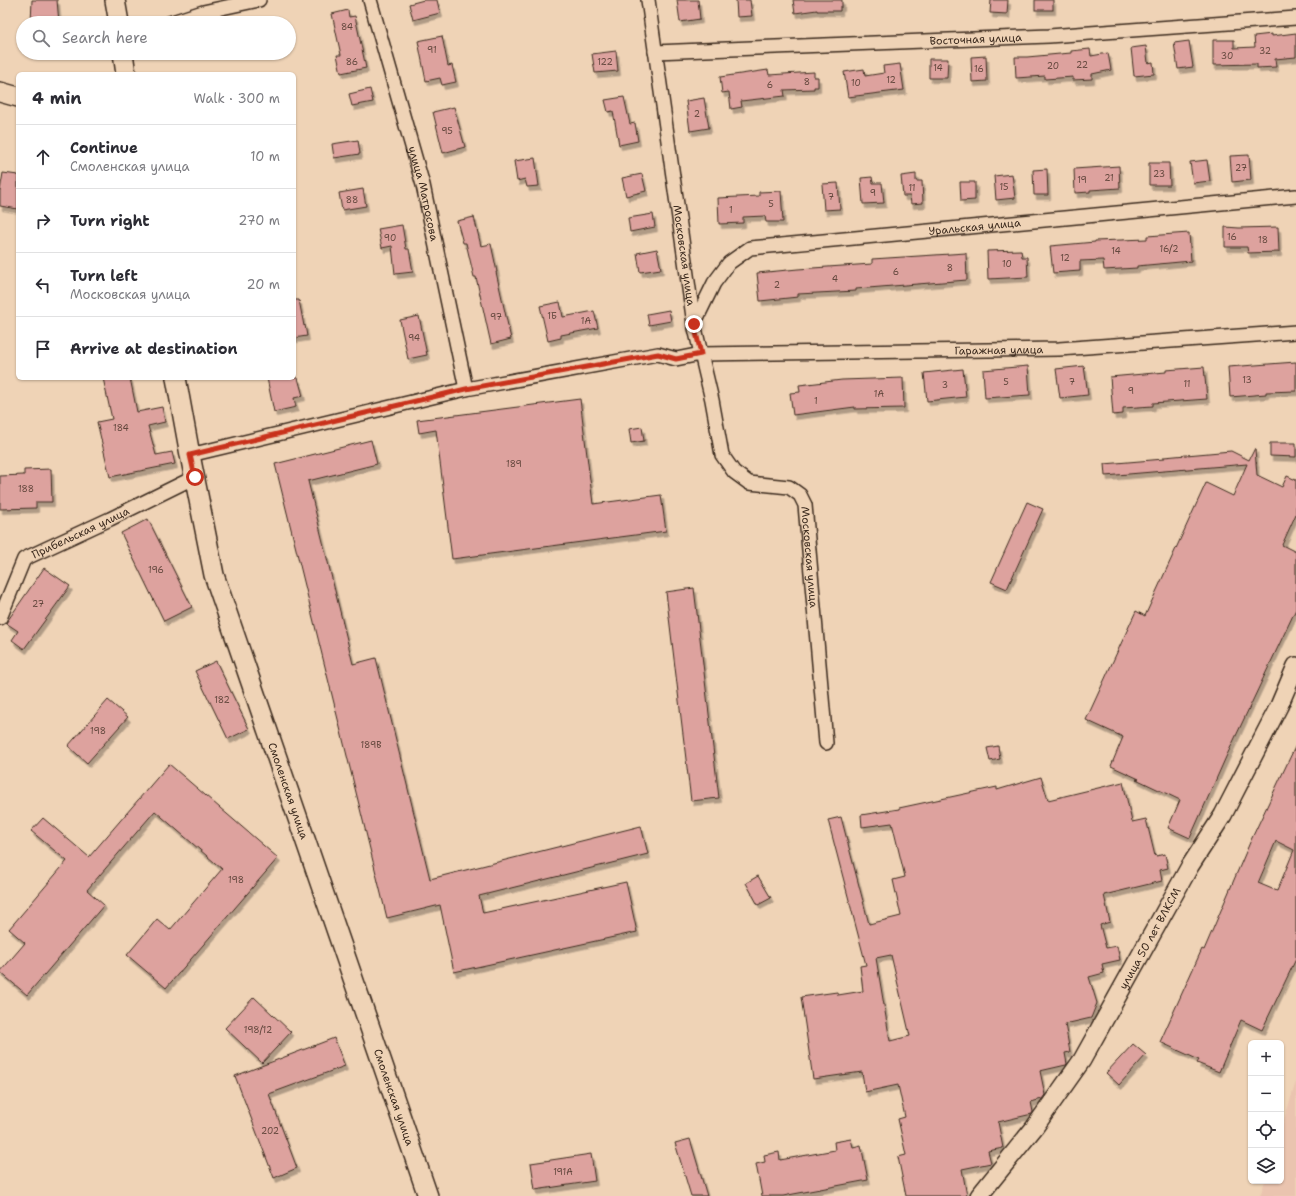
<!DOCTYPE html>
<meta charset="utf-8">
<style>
body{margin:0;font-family:"Shantell Sans",sans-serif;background:#f7f7f7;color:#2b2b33}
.controls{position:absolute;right:12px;bottom:12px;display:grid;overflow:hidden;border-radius:6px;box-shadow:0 1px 3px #0004}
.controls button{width:36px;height:36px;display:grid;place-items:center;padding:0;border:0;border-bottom:1px solid #e1e1e2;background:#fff;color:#2b2b33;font:20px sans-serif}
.stop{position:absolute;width:12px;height:12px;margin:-9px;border:3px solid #c8321e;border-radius:50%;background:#fff}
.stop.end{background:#c8321e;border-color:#fff;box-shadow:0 1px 4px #0008}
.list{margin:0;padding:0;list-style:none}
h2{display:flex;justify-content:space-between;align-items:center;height:52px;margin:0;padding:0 16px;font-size:17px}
h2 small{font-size:13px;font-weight:400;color:#7c7c81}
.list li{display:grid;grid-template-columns:26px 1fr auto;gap:12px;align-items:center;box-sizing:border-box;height:64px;padding:0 16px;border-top:1px solid #e1e1e2}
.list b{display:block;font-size:15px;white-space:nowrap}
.list p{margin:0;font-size:13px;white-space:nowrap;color:#7c7c81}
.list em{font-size:13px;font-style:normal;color:#7c7c81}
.icon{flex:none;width:22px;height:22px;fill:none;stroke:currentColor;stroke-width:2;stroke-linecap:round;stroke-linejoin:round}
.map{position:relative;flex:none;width:1296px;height:1196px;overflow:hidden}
.search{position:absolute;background:#fff;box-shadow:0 1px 3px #0004;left:16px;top:16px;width:280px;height:44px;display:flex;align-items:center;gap:10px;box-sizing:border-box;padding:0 14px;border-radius:22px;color:#7c7c81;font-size:15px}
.panel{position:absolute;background:#fff;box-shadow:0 1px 3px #0004;left:16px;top:72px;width:280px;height:308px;border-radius:6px}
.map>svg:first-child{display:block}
.built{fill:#eac4af}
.building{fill:#dda29e;stroke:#3b2a1e;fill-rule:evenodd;filter:url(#shadow)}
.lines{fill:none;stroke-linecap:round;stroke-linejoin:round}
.minor-casing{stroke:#3b2a1e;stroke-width:16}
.tertiary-casing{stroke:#3b2a1e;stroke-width:20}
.secondary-casing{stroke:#3b2a1e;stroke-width:22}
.minor{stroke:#efd3b6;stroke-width:13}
.tertiary{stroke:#efd3b6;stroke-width:17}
.secondary{stroke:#efd3b6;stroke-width:19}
.route{stroke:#c8321e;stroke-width:5}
.labels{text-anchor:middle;stroke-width:3.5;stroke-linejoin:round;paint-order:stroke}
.number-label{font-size:9px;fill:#64483e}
.street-label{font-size:11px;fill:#3b2a1e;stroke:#efd3b6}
</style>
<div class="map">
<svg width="1296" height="1196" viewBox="0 0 1296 1196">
<defs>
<filter id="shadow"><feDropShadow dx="2.5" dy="4.5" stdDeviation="0" flood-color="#0004"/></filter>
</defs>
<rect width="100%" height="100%" fill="#efd3b6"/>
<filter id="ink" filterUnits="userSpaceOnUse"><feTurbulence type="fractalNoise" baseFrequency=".025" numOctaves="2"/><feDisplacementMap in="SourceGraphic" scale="8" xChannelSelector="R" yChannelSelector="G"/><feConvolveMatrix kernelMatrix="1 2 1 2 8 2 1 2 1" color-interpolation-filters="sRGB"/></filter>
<g filter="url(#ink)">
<path class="built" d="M1296 1082V1196H1260L1265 1181H1281V1129Z"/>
<g class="building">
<path d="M32 0H57L59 23H31Z"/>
<path d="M424 0H437L440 13 413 20 409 4Z"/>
<path d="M677 0H698L700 19 680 22Z"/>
<path d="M736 0H750L752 16 737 17Z"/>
<path d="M793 0H842V7H840V11H817V10L795 13Z"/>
<path d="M991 0H1008L1007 14 990 13Z"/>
<rect x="1035" y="0" width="18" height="10"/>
<path d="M348 10 349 17 355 16 366 68 341 73 337 55H341L332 14Z"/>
<path d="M1296 33V57L1275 59 1276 67 1257 68V64L1213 65V40H1234V48L1255 47 1254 36 1272 34V36Z"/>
<path d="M442 36 448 66 452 65 456 82 442 85 440 78 426 81 418 41Z"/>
<path d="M1189 41 1193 67 1178 69 1174 43Z"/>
<path d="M1146 46 1148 63 1153 62 1154 74 1134 76 1131 48Z"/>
<path d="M1090 49 1091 56 1108 53 1111 70 1092 74V79L1073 80V77L1045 79V76L1016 78 1015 57H1027L1071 53V51Z"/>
<path d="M616 51 618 71 595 73 592 54Z"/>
<path d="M986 56 987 81 972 82 971 57Z"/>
<path d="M929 59H948L947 78H929Z"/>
<path d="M900 64 904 90 848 97 844 72 864 69 865 76 884 73 883 66Z"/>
<path d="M768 70 769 75 814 72V77H818V87H814V89L784 90 785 96 741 101 742 107 731 109 729 92 722 93 720 77Z"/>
<path d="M370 89 373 102 352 106 349 94Z"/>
<path d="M624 97 630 124 635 123 638 141 619 145 613 111 608 112 605 100Z"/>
<path d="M704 98 709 128 690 131 686 101Z"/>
<path d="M454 107 465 147 443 153 433 112Z"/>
<path d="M358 140 360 154 334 158 332 144Z"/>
<path d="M1249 155 1251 180 1232 182 1230 156Z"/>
<path d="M535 158 539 186 527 187 525 179 517 181 514 161Z"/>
<path d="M1207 160 1210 181 1193 183 1190 162Z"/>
<path d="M1149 163H1169L1170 185H1149Z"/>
<path d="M1119 166 1120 188 1090 190V192L1075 193 1074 169Z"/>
<path d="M1047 169 1048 195H1034L1033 170Z"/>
<path d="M3 173 18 175V209L0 206V191Z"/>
<path d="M642 174 646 191 626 196 622 178Z"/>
<path d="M916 174V181H922L923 203 911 204 910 196H903L901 176Z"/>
<path d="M1012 174 1015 198 996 200 994 176Z"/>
<path d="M872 177 873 183H882L884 203 863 204 861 178Z"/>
<path d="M960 182H975V200L961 201Z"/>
<path d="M838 183 840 209 824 210 822 184Z"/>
<path d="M363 189 366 206 342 210 339 193Z"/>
<path d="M781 191 783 222H766L765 216 743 217V223L719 224 718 198 759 196V192Z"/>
<path d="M653 214 655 227 630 232 628 218Z"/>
<path d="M474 217 481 246 491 244 497 272H496L511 339 491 344 476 277H474L466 243H463L457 221Z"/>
<path d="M402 225 406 249H409L413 272 395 274 392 246 382 248 378 229Z"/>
<path d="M1225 227 1239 228 1278 227 1279 252 1248 253 1247 247H1225Z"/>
<path d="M1189 233 1191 261 1137 266V268L1104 270 1103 260 1080 261V271L1053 273 1050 246 1095 242V241L1147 239V236Z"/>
<path d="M657 249 661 269 640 272 637 253Z"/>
<path d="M1021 250 1022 257H1027L1028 277 988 279 987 251Z"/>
<path d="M966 253 967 280 856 289V291L798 294V297L760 301 757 273 798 269 872 264V259Z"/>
<path d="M294 300H299L304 326 305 325 307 336 294 338Z"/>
<path d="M560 302 563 317 594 311 598 328 561 335V338L548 341 540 306Z"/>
<path d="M669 310 671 321 649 325 647 314Z"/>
<path d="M419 316 427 355 408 359 400 320Z"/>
<path d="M1296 362V391L1266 392V394L1230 397 1228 367Z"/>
<path d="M1028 366 1030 395 985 398 983 370Z"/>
<path d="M1084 366 1088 395 1060 398 1056 369Z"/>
<path d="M1204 367 1207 399 1153 403V406L1123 408V414L1113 415 1110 377 1166 372V370Z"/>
<path d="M963 369 966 397 927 401 924 373Z"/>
<path d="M103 378H130L137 412 162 407 165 422 148 426 156 455 172 452 175 464 110 477 97 422 112 419Z"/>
<path d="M267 378H298L303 396 294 398 296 407 274 412Z"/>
<path d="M903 378 904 408 855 409V407L793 415 790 393 800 392 799 385 842 380Z"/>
<path d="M580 399 593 504 661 495 666 531 452 559 436 430 419 433 417 420Z"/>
<path d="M642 427 644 441 631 443 629 429Z"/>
<path d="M371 440 377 464 308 481 353 664 376 658 430 879 641 826 648 854 479 896 483 913 626 882 637 932 454 972 440 905 387 918 275 464Z"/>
<path d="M1270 443H1296V457L1270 456Z"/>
<path d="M1255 448 1256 463H1257H1256L1257 475 1282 487 1287 476 1296 480V514L1282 545 1296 552V609L1226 757 1190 838 1168 828 1180 800 1136 779H1139L1111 766 1123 737 1086 720 1136 611 1145 616 1206 483 1233 496 1247 464 1105 476 1104 464 1164 459V457L1231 451 1249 460Z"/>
<path d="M51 469 52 502H36V508L0 509V476L24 475V470Z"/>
<path d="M1027 502 1043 509 1007 589 991 582Z"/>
<path d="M148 519 192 607 164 621 121 533Z"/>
<path d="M44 568 70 586 24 649 12 640 18 631 6 623Z"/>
<path d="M694 588 719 798 691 801 666 592Z"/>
<path d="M216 661 249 729 228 739 195 671Z"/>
<path d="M108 700 128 717 87 763 68 746Z"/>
<path d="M1296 745V959L1262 1030 1241 1020 1219 1072 1197 1063 1199 1060 1160 1042 1202 949 1204 950 1251 840ZM1276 841 1294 850 1277 891 1258 883Z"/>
<path d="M998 746 1000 759 990 761 987 748Z"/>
<path d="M169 764 278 858 166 988 127 955 157 919 170 930 222 869 155 811 87 890 104 905 27 995 0 972 25 943 9 929 67 861 31 831 43 818 89 857Z"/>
<path d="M1041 777 1048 800 1123 782 1132 822 1146 819 1155 856 1156 854V856L1165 854 1168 868 1160 870 1162 881 1104 895 1110 922 1100 925 1106 948 1117 946 1120 960 1102 964 1104 973 1089 977 1097 1003 1091 1018 1065 1024 1070 1052 1065 1053 1067 1064 1066 1065 1040 1071 1045 1095 1042 1099 1031 1102 1033 1112 1032 1114 998 1122 1003 1148 988 1151 991 1163 962 1169 967 1196H906L898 1157 906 1155 898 1119 905 1117 898 1085 865 1092 862 1072 813 1079 801 997 837 992 838 995 863 991 860 966 866 965 828 820 841 817 869 924 901 916 893 880 905 877 892 823 862 827 861 815 899 809V808L997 787V790ZM891 955 910 1036 890 1041 876 958Z"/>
<path d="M758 876 771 898 758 905 746 883Z"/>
<path d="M254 997 291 1032 262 1063 225 1028Z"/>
<path d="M334 1038 345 1066 269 1094 297 1168 274 1178 235 1076Z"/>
<path d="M1133 1044 1146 1055 1119 1085 1106 1073Z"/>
<path d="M690 1139 707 1196H691L675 1143Z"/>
<path d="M851 1139 853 1147 861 1145 868 1180 783 1196H762L756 1164 765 1162 764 1155 779 1152 780 1160 835 1150 834 1142Z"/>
<path d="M591 1154 595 1181 535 1190 531 1163Z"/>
</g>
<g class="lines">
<defs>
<g id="minor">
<path id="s1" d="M370 0 423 185 466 389"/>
<path id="s2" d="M648 0 694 324 712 400 722 455 734 472 749 483 789 487 800 495 805 505 826 743"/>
<path d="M169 23 203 12 259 0"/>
<path id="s3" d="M655 52 1049 36 1296 18"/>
<path id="s4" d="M694 324 714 283 729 263 750 248 1296 196"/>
<path id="s5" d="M190 455 466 389 658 354 676 359 701 354 1059 349 1296 332"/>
<path id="s6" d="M0 618 24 559 110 519 195 477"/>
</g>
<g id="tertiary">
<path id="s7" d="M979 1196 1034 1128 1082 1060 1190 866 1223 815 1279 706 1296 666"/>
</g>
<g id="secondary">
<path d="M115 0 119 23"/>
<path d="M123 53 126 74"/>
<path d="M0 92 18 97"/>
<path id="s8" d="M176 378 190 455 214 575 428 1196"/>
</g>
</defs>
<use href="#minor" class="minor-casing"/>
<use href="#tertiary" class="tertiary-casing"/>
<use href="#secondary" class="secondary-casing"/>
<use href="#minor" class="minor"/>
<use href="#tertiary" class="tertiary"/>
<use href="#secondary" class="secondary"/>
</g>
</g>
<g class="lines" filter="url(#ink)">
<path class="route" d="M195 477 190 455 466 389 658 354 676 359 701 354 694 324"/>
</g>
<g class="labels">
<g class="number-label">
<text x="347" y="30">84</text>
<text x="432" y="53">91</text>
<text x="1265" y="54">32</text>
<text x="1227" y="59">30</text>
<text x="352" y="65">86</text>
<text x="605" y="65">122</text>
<text x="1082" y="68">22</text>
<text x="1053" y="69">20</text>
<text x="938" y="71">14</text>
<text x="979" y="72">16</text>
<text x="891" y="83">12</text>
<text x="807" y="85">8</text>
<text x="856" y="86">10</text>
<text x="770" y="88">6</text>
<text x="697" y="117">2</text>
<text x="447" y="134">95</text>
<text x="1241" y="171">27</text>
<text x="1159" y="177">23</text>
<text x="1109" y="181">21</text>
<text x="1082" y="183">19</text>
<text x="1004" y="190">15</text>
<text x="912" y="191">11</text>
<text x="873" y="196">9</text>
<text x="831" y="200">7</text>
<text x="352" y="203">88</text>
<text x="771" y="207">5</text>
<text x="731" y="213">1</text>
<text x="1232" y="240">16</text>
<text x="390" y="241">90</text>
<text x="1263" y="243">18</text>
<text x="1169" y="252">16/2</text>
<text x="1116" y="254">14</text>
<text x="1065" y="261">12</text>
<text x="1007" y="267">10</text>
<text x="950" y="271">8</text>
<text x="896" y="275">6</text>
<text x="835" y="282">4</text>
<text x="777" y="288">2</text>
<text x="552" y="319">1Б</text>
<text x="496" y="320">97</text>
<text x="586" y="324">1А</text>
<text x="414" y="341">94</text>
<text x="1247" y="383">13</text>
<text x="1006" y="385">5</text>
<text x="1072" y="385">7</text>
<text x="1187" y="387">11</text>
<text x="945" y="388">3</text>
<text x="1131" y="394">9</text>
<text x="879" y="397">1А</text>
<text x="816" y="404">1</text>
<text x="121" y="431">184</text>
<text x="514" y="467">189</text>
<text x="26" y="492">188</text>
<text x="156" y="573">196</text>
<text x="38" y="607">27</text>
<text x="222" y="703">182</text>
<text x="98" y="734">198</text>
<text x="371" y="748">189В</text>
<text x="236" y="883">198</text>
<text x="258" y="1033">198/12</text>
<text x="270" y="1134">202</text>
<text x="563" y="1175">191А</text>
</g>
<g class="street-label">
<text dy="4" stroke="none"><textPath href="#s3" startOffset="321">Восточная улица</textPath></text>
<text dy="4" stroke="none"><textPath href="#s1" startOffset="201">улица Матросова</textPath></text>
<text dy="4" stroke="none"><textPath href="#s4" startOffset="322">Уральская улица</textPath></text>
<text dy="4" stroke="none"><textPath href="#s2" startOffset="258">Московская улица</textPath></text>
<text dy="4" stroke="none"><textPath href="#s5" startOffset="821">Гаражная улица</textPath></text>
<text dy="4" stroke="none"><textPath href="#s6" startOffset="126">Прибельская улица</textPath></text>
<text dy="4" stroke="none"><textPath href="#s2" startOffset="618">Московская улица</textPath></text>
<text dy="4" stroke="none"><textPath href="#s8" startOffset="429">Смоленская улица</textPath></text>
<text dy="4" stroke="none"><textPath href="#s7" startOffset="310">улица 50 лет ВЛКСМ</textPath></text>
<text dy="4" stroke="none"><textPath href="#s8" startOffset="753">Смоленская улица</textPath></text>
</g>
</g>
</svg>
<div class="controls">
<button>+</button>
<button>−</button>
<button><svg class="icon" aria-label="locate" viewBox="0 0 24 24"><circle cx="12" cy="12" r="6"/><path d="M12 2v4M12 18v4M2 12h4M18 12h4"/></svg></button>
<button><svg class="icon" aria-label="layers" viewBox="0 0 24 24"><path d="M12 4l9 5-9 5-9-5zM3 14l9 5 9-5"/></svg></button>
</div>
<div class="stop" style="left:195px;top:477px"></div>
<div class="stop end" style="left:694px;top:324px"></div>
<div class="search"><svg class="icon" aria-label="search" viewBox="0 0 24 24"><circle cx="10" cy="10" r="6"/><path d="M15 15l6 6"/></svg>Search here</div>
<section class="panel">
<h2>4 min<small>Walk · 300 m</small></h2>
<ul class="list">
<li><svg class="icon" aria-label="ahead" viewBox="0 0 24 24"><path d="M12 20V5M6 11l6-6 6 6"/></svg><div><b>Continue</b><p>Смоленская улица</p></div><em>10 m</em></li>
<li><svg class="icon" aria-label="right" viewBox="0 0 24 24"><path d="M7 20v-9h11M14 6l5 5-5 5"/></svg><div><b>Turn right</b></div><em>270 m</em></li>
<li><svg class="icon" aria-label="left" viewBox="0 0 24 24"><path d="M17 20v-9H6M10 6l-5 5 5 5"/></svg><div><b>Turn left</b><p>Московская улица</p></div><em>20 m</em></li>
<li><svg class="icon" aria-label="arrive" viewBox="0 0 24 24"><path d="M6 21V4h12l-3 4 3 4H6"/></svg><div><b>Arrive at destination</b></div></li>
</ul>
</section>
</div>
